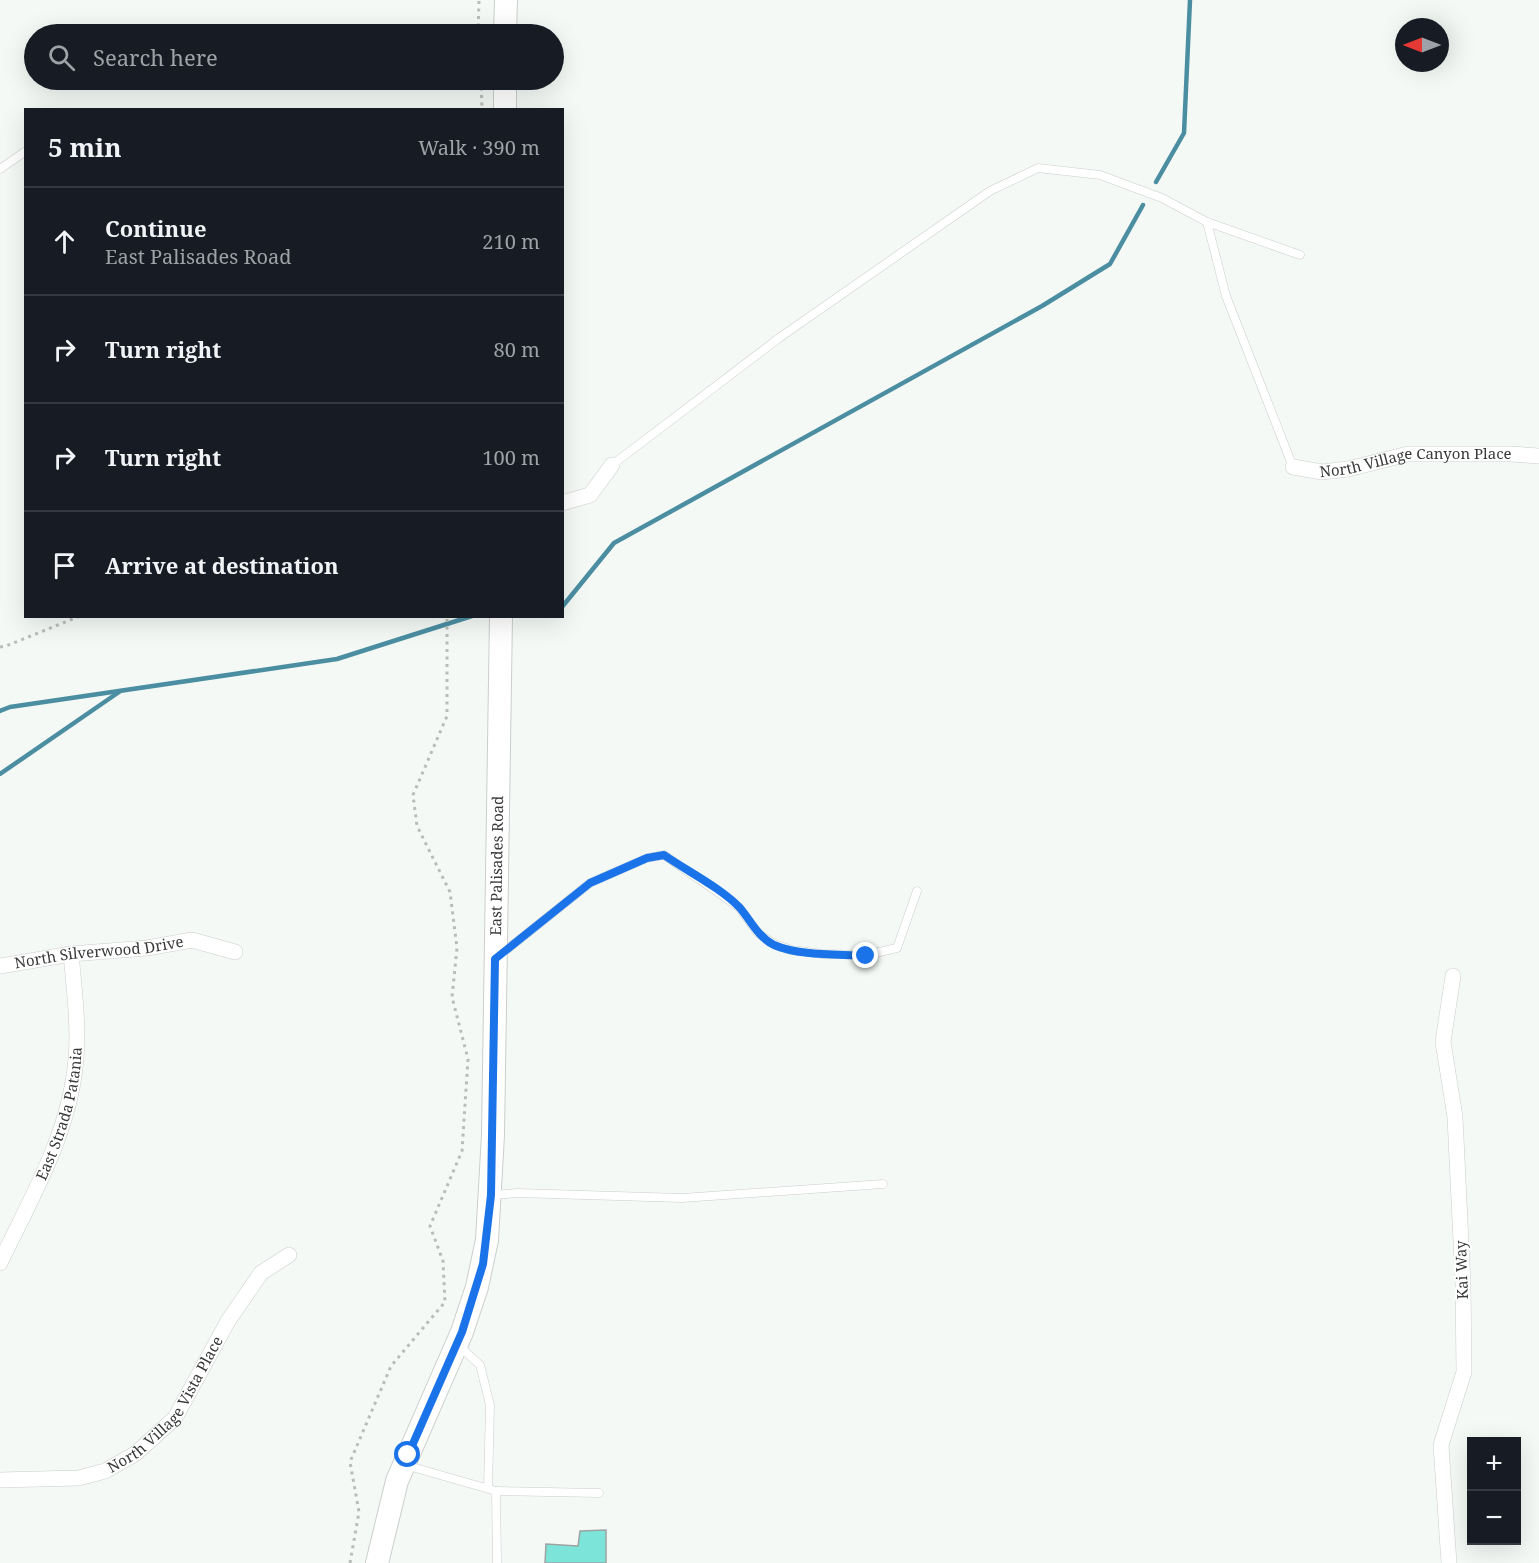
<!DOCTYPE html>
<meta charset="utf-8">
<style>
body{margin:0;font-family:"Noto Serif",serif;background:#20242c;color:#f1f3f6}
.controls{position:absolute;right:18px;bottom:18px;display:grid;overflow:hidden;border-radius:0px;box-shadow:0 6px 24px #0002}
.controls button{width:54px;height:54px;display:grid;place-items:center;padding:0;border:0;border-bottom:2px solid #363941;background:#171b24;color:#f1f3f6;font:30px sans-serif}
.compass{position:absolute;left:1395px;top:18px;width:54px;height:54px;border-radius:50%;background:#171b24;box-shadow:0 6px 24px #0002;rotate:270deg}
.stop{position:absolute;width:18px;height:18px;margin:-14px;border:4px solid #1a73e8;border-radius:50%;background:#fff}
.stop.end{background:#1a73e8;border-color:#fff;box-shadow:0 2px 6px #0008}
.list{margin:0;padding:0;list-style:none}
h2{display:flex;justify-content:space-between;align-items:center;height:78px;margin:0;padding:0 24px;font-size:26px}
h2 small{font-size:20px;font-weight:400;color:#9ea1a6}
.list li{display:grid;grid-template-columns:39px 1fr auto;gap:18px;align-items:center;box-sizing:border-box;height:108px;padding:0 24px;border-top:2px solid #363941}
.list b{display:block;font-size:22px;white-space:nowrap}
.list p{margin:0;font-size:20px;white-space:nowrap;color:#9ea1a6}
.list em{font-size:20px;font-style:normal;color:#9ea1a6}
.icon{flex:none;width:33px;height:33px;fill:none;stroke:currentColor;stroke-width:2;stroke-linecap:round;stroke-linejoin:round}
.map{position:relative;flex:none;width:1539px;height:1563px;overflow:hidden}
.search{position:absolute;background:#171b24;box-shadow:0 6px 24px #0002;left:24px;top:24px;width:540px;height:66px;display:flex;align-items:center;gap:15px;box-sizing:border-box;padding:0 21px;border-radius:33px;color:#9ea1a6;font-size:22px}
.panel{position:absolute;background:#171b24;box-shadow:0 6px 24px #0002;left:24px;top:108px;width:540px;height:510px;border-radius:0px}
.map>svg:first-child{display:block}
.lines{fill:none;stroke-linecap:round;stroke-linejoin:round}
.stream{stroke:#4b8ea2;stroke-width:4.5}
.building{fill:#7de4da;stroke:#9da3a2;stroke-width:1.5}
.lane-casing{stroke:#cacfcb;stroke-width:9}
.street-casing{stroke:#cacfcb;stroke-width:16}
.secondary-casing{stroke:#cacfcb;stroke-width:24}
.path{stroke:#b9bdba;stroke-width:3;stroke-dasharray:3 4.5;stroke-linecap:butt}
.lane{stroke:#fff;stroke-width:8}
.street{stroke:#fff;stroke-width:15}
.secondary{stroke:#fff;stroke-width:22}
.route{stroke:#1a73e8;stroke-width:8}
.labels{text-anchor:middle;stroke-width:4.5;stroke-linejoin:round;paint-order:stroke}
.street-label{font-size:15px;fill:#373938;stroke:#fff}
</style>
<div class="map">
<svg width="1539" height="1563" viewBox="0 0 1539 1563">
<rect width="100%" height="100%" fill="#f4f9f5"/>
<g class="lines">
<g class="stream">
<path d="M1156 182 1184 133 1190 0"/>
<path d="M562 607 614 543 1042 306 1110 264 1143 205"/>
<path d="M0 711 10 707 337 659 472 616"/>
<path d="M0 774 119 692"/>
</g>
</g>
<path class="building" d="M606 1530V1563H545L546 1544 578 1546 580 1531Z"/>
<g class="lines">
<defs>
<g id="lane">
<path d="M0 169 26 151"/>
<path d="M1207 222 1226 296 1293 467"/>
<path d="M612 465 779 338 990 191 1038 168 1100 175 1162 198 1207 222 1300 255"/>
<path d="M499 956 590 883 647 858 664 855 739 907 758 933 774 944 792 950 822 954 866 955 897 948 917 891"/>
<path d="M492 1195 518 1193 682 1198 883 1184"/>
<path d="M458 1345 480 1365 490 1405 488 1488"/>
<path d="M405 1465 496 1491 497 1563"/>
<path d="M496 1491 599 1493"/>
</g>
<g id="street">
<path id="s1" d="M1293 467 1322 472 1348 469 1408 454H1510L1539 456"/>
<path d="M562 503 590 495 612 465"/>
<path id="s2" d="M0 966 71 954 147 948 192 940 235 952"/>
<path id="s3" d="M0 1263C31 1198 70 1133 76 1059 79 1028 74 986 71 954"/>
<path id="s4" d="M0 1480 79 1478 105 1471 135 1454 175 1418 228 1321 261 1273 289 1255"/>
<path d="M1449 1563 1441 1445 1464 1372 1463 1284 1455 1117 1443 1042 1453 976"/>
</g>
<g id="secondary">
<path d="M505 34 506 0"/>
<path d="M505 110V80"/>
<path id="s5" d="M377 1563 397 1481 462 1332 477 1287 487 1240 493 1135 501 616"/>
</g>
</defs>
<use href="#lane" class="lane-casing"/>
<use href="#street" class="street-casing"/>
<use href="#secondary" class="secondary-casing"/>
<g class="path">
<path d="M478 34 479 0"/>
<path d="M481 80 482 110"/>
<path d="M0 647 6 646 80 616"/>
<path d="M350 1563 359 1512 350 1462 391 1366 445 1302 443 1261 430 1226 462 1151 468 1059 452 997 457 948 450 892 417 826 413 795 447 716V616"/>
</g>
<use href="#lane" class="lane"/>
<use href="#street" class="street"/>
<use href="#secondary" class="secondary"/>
</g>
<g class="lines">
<path class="route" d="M408 1455 462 1332 483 1264 491 1195 495 959 590 883 647 858 664 855C687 871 721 888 740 908 751 921 758 937 774 945 799 956 839 954 866 956"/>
</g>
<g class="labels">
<g class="street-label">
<text dy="5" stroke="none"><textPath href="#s1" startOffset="124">North Village Canyon Place</textPath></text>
<text dy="5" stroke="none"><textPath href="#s5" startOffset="717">East Palisades Road</textPath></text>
<text dy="5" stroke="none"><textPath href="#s2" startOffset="100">North Silverwood Drive</textPath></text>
<text dy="5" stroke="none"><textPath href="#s3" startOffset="162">East Strada Patania</textPath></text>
<text transform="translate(1462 1270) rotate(-92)" y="5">Kai Way</text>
<text dy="5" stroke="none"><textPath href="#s4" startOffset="198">North Village Vista Place</textPath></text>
</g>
</g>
</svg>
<div class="controls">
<button>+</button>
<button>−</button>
</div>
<svg class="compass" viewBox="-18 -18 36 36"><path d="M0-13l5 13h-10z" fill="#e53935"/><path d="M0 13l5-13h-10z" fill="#9ea1a6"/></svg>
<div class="stop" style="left:408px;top:1455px"></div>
<div class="stop end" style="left:866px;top:956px"></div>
<div class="search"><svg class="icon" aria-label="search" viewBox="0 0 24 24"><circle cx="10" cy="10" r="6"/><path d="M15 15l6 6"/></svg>Search here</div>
<section class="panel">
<h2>5 min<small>Walk · 390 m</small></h2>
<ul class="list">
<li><svg class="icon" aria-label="ahead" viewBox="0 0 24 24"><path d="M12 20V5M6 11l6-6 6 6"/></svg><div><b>Continue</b><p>East Palisades Road</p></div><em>210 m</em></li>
<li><svg class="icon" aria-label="right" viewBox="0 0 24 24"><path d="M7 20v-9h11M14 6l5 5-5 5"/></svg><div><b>Turn right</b></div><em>80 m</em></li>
<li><svg class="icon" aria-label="right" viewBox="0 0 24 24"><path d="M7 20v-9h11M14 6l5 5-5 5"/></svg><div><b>Turn right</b></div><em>100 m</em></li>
<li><svg class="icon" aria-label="arrive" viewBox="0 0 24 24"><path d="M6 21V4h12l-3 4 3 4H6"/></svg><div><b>Arrive at destination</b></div></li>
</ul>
</section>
</div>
